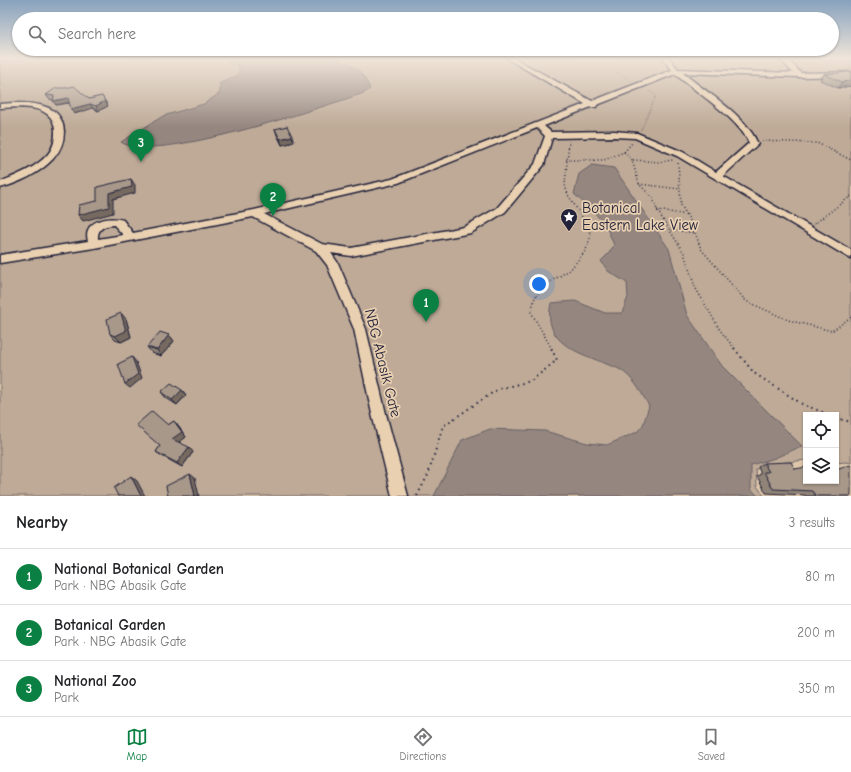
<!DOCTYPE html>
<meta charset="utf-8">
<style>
body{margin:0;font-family:"Comic Neue",sans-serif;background:#f2f2f2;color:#202124}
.controls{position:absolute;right:12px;bottom:12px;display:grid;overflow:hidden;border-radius:0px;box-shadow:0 1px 3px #0004}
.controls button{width:36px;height:36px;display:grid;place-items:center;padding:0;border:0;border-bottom:1px solid #e0e0e0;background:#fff;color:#202124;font:20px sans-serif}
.you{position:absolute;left:539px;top:284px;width:14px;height:14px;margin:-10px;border:3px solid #fff;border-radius:50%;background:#1a73e8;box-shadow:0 0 0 6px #1a73e833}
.badge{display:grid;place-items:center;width:26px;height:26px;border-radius:50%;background:#0b8043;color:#fff;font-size:13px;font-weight:700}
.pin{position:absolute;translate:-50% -33px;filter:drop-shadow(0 1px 2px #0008)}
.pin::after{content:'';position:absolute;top:21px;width:14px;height:12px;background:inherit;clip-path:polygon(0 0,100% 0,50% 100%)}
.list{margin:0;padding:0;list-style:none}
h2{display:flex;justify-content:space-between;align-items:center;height:52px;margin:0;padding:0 16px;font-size:17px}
h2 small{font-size:13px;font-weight:400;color:#757577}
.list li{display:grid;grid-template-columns:26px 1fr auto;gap:12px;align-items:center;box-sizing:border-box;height:56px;padding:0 16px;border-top:1px solid #e0e0e0}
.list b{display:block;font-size:15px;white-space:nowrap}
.list p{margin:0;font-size:13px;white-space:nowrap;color:#757577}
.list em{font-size:13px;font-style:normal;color:#757577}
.icon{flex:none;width:22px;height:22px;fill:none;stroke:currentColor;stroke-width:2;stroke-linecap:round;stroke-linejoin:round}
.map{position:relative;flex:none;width:851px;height:496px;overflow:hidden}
.search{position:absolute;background:#fff;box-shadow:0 1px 3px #0004;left:12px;right:12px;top:12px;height:44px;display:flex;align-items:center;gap:10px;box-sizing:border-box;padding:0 14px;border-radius:22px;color:#757577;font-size:15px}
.sheet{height:220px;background:#fff}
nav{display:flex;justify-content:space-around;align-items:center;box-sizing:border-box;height:56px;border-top:1px solid #e0e0e0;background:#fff;font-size:11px;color:#757577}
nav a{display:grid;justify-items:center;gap:2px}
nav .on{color:#0b8043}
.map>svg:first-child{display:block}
.green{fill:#beaa97;stroke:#706669}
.water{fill:#958780;stroke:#675f64}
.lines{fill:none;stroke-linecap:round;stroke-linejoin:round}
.minor-casing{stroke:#22223b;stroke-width:3}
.path-far2{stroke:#22223b;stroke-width:1;stroke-dasharray:0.5 2;stroke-linecap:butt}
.path-far1{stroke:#22223b;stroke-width:1.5;stroke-dasharray:1 2.5;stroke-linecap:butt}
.path{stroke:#22223b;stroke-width:2;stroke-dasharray:1.5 4;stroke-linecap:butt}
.minor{fill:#e9d0b1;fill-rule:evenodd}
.wall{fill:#908377;stroke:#22223b}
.shaded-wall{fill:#766a61;stroke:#22223b}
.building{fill:#a8988a;stroke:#22223b}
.labels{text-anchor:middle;stroke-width:3.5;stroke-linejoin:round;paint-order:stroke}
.poi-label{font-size:15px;fill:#22223b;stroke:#e9d0b1;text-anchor:start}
.street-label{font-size:15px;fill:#22223b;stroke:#e9d0b1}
</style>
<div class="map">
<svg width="851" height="496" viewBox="0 0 851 496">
<rect width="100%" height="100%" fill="#ddc6aa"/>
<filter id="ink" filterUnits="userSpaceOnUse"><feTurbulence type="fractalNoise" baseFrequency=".025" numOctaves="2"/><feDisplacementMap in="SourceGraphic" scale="8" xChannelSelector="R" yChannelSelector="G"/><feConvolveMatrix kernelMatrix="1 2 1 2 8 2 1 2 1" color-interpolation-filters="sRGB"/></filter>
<g filter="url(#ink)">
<path class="green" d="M0 58H851V463L846 462 836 463V415H806V460L779 463 756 469 757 486 764 496H0Z"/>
<g class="water">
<path d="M231 58H326C348 62 361 66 370 89L364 93C325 106 151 165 121 142L163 116 204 104 220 93V83L239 75V67L234 64H226Z"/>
<path d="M592 165 614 168 669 249 687 315 722 366 802 446 775 458 751 465V489L758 496H434L462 440 490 429 545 431 587 443 607 445 637 432 643 425 649 406C642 394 636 382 625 373 621 369 614 367 609 365 578 352 542 344 551 303L575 301 605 313H622L628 297 627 283 608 271 601 261 609 253 614 245 606 226 594 212 574 194 579 174Z"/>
</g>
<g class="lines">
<defs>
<g id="minor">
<path d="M506 58H514L592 101 672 70 662 58H669L678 69 793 73 783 62 774 58C789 58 791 63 801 73L851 72V76L799 77 683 73C707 93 746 115 758 144L723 176 851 250V259L677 156 635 138 614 137 552 138 544 165 505 212 471 233 351 256 331 253 338 263 366 329 386 414 408 496H392L372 414 354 329 327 265 316 251 253 217 94 248 0 263V255L88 241C82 220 109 216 123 220L133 233 254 210 392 179 585 104ZM675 74C696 92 739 119 749 143L716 172 683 152 637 133 614 131 551 132 544 126 591 107H596L597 105ZM537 128 545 136 535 164 497 208 464 227 351 248 322 244 264 214 398 183ZM114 225 123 235 98 239C97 229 104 225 114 225Z"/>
<path d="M14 103C35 103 62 104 64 131 64 142 61 150 53 159 40 173 19 183 0 188V182C17 175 36 168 48 154 54 147 55 139 55 131 54 103 20 107 0 108V104Z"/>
</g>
</defs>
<use href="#minor" class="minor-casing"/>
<g class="path-far2">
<path d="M590 58 631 80"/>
<path d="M641 130 656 96 648 90"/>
</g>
<g class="path-far1">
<path d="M762 141 817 143 851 160"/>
<path d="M624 152 632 143"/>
<path d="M566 160H604L624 152 632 160 639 184 653 198 657 210 684 253 695 287 720 330 735 349"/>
<path d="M633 160 659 162 673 160"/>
<path d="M678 163 681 205 692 224 701 249 746 301 788 320 832 331 851 317"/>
<path d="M639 184 680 189"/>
<path d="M657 210 687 215"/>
<path d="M814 224 851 196"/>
<path d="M671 230 695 233"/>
<path d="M552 349 531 312 535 297 546 284 570 270 586 250 591 235 581 215 568 195 565 185 569 141"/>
</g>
<g class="path">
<path d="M734 348 754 373 802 404 830 415"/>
<path d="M836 418 851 422"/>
<path d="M417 496 428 475 443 426 498 389 531 381 557 360 551 348"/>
</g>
<use href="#minor" class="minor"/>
</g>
<g class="wall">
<path d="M851 73V86L838 88 820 80 824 74Z"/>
<path d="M46 95 89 99 102 96 108 106 98 111 93 108 74 114 71 109 70 103 56 105 53 100 49 99Z"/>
<path d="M275 129 294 142 282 145 277 135Z"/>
<path d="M126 319 131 337 121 342 115 340 110 334Z"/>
<path d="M169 335 174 341 161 356 152 353 147 347Z"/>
<path d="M182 390 186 395 177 405 166 398 161 392Z"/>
<path d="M174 421 178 426 186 437 179 442 193 452 182 467 162 456 156 452 160 446 168 425Z"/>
<path d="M764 463 795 469 851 496H805V495L766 493 757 476 761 474 758 467Z"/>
</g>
<g class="shaded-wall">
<path d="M851 81V86L838 88 842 82Z"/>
<path d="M68 98 71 102 56 105 53 101Z"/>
<path d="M105 101 108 106 98 111 96 106Z"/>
<path d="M90 104 93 108 74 114 71 109Z"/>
<path d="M292 136 294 142 282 145 280 139Z"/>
<path d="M131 179 135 185V193L113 199V213L83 221 78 215 109 193Z"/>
<path d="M121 313 126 319 131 337 121 342 115 336Z"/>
<path d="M169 335 174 341 161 356 157 350Z"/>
<path d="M132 357 136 362 142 378 130 388 125 384Z"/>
<path d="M182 390 186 395 177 405 172 400Z"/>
<path d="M174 421 178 426 186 437 177 444 172 439Z"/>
<path d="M189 447 193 452 182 467 177 463Z"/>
<path d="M190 474 195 478 199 496H195Z"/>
<path d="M131 476 137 481 145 496H141Z"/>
</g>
<g class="building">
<path d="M849 72 851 73V81L842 82 824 74Z"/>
<path d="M74 86 89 99 102 96 105 101 96 106 90 104 71 109 68 98 53 101 54 96 46 95 56 88H66Z"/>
<path d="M287 126 292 136 280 139 275 129Z"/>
<path d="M131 179 132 187 109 193V207L78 215 79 205 97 201V187Z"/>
<path d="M121 313 126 331 115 336 110 334 107 319Z"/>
<path d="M160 332 169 335 157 350 147 347Z"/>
<path d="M132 357 138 374 125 384 118 364Z"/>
<path d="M171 383 182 390 172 400 161 392Z"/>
<path d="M152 411 168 425 174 421 182 432 172 439 189 447 177 463 156 452 160 446 136 425Z"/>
<path d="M791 462 795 469 806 467V481H836V470L850 465 851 466V496H816L812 491 773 489 764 472H769L764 463Z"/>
<path d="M190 474 195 496H168L166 486Z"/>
<path d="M131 476 141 496H118L114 488Z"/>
</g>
</g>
<linearGradient id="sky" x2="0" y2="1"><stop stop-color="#87a2be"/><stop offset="0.46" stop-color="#f0e5d9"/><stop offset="1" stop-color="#f0e5d9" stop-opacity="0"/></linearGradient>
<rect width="851" height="127" fill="url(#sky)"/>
<defs>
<symbol id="sight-pin" viewBox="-11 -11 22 30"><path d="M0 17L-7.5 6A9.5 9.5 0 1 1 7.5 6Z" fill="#22223b" stroke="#e9d0b1"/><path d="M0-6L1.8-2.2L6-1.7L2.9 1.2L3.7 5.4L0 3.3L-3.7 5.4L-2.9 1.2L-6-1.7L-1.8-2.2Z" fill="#fff"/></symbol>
</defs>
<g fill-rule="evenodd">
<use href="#sight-pin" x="559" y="207" width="20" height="27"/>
</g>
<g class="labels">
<g class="poi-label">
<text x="582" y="213">Botanical<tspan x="582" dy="17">Eastern Lake View</tspan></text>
</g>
<g class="street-label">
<text transform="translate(383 363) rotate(76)" y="5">NBG Abasik Gate</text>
</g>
</g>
</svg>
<div class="controls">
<button><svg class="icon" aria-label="locate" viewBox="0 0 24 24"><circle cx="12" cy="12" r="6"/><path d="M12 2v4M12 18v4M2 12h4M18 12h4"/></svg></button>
<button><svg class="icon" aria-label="layers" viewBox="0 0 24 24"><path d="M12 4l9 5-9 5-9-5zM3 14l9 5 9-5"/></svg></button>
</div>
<div class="you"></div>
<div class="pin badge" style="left:426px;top:322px">1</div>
<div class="pin badge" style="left:273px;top:216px">2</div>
<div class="pin badge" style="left:141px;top:162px">3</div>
<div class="search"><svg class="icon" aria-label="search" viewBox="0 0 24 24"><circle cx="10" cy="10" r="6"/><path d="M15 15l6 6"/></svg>Search here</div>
</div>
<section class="sheet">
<h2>Nearby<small>3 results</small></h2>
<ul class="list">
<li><span class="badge">1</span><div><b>National Botanical Garden</b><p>Park · NBG Abasik Gate</p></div><em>80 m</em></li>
<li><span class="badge">2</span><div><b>Botanical Garden</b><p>Park · NBG Abasik Gate</p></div><em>200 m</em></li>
<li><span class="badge">3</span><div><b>National Zoo</b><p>Park</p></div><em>350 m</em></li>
</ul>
</section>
<nav>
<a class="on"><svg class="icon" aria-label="map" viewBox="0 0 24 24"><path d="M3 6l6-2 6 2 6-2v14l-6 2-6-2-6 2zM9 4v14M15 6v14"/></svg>Map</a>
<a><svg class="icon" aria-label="directions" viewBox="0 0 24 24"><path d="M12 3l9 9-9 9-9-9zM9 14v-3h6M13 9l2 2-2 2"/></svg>Directions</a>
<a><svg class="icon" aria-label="saved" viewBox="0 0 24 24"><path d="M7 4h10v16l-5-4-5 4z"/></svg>Saved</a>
</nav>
